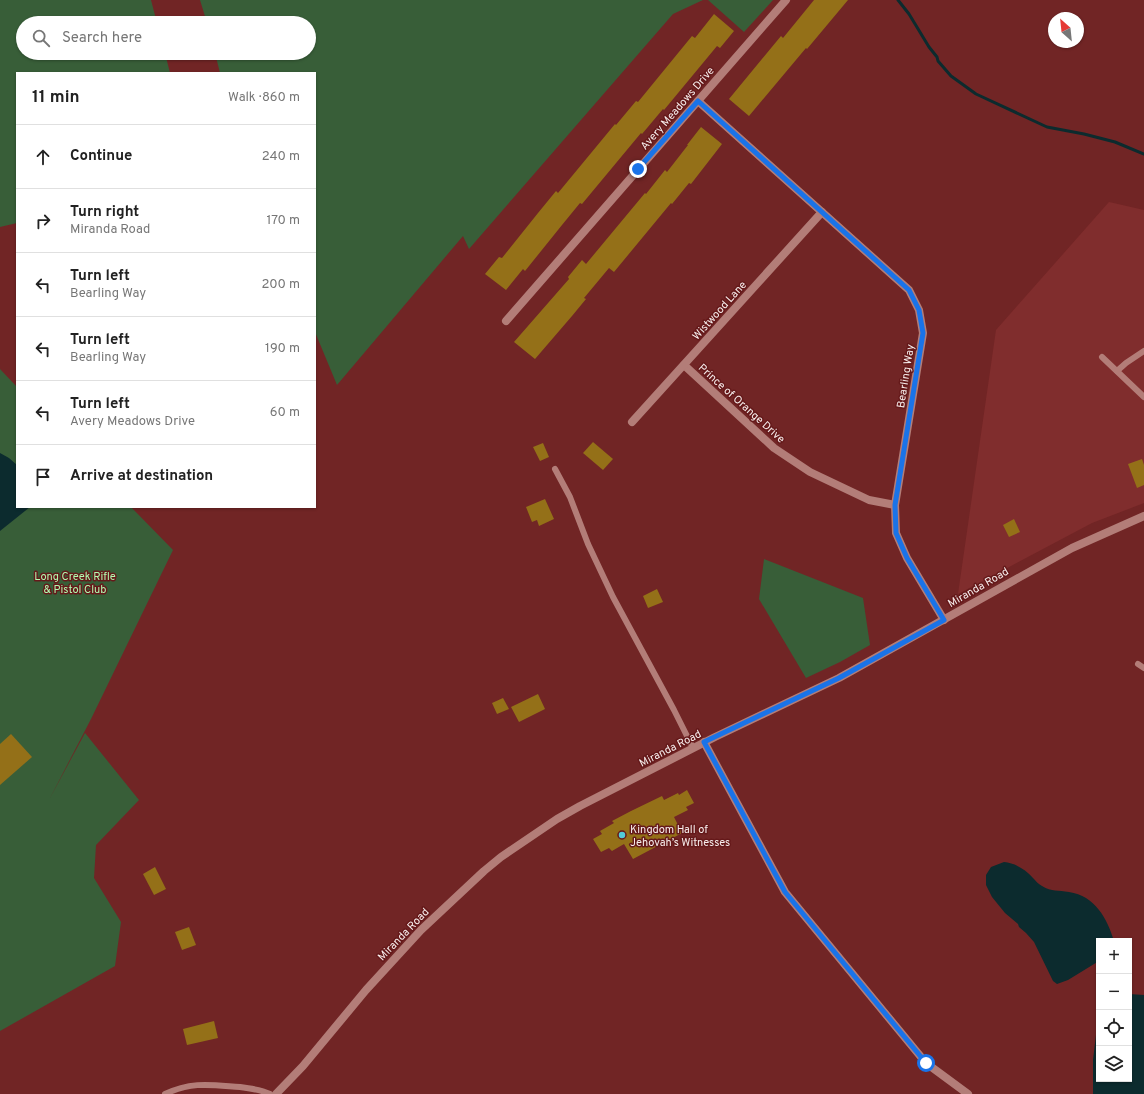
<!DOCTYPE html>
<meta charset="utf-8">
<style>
body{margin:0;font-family:Overpass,sans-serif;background:#f6f6f6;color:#222}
.controls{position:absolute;right:12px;bottom:12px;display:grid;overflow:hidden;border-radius:0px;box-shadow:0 1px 3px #0004}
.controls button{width:36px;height:36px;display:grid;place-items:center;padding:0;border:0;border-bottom:1px solid #e0e0e0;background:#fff;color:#222;font:20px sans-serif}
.compass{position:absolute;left:1048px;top:12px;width:36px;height:36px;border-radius:50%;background:#fff;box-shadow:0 1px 3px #0004;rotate:333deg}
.stop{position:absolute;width:12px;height:12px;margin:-9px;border:3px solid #1a73e8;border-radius:50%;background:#fff}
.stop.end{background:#1a73e8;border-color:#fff;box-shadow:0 1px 4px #0008}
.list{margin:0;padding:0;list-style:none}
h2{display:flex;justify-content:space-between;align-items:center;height:52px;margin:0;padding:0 16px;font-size:17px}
h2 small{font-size:13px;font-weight:400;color:#767676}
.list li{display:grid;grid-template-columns:26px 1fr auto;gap:12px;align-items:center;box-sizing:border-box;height:64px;padding:0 16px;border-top:1px solid #e0e0e0}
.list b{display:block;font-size:15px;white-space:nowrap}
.list p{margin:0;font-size:13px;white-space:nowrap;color:#767676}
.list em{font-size:13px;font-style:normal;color:#767676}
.icon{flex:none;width:22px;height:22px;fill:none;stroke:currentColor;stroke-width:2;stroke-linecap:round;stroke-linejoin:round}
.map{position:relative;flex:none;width:1144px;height:1094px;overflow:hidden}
.search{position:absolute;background:#fff;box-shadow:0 1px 3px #0004;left:16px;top:16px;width:300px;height:44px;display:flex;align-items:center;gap:10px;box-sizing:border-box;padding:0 14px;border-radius:22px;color:#767676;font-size:15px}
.panel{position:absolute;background:#fff;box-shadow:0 1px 3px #0004;left:16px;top:72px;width:300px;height:436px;border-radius:0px}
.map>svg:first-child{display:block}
.built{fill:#802d2d}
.green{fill:#385e38}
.water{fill:#0c2b2e}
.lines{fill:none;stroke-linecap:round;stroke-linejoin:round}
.stream{stroke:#0c2b2e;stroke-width:3}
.building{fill:#947018}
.lane{stroke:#b37d78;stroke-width:6}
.street{stroke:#b37d78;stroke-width:8}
.route{stroke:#1a73e8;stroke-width:5}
.poi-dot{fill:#52cbd7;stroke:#65191a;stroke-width:1.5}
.labels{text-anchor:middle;stroke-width:3;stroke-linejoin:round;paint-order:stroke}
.street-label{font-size:11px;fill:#f8eeed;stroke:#65191a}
.park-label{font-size:11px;fill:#b1fab0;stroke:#65191a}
.poi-label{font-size:11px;fill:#f8eeed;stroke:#65191a;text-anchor:start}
</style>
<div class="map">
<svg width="1144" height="1094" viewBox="0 0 1144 1094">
<rect width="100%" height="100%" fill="#712525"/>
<path class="built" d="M1109 202 1144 210V503L1092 523 958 594 996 330Z"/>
<g class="green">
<path d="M0 0H151L157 23H23V53H165L170 73H17V223L0 227Z"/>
<path d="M200 0H703L673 14 469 249 463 236 337 385 315 332V73H220L215 53H309V23H207Z"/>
<path d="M708 0H773L744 32Z"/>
<path d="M0 369 17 387V507H131L173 550 91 719 49 800 85 733 139 800 96 845 94 878 121 922 115 966 0 1031Z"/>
<path d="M764 559 863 598 870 645 840 662 806 678 759 599Z"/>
</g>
<g class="water">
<path d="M0 453 9 458 17 465V507H30L0 531Z"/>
<path d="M1004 862C1015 863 1025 869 1033 878 1036 881 1038 884 1042 886 1052 892 1058 890 1069 892 1095 896 1107 918 1114 941H1099V961L1068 980 1057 984 1053 981 1034 942 1026 933 1019 927 1018 924 1005 913 992 897 986 885V875L991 867Z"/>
<path d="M1129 994 1144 995V1094H1093V1060L1099 1010V1079H1129Z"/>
</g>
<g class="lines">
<path class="stream" d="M898 0 909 14 929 47 937 57 938 61 951 76 976 94 1047 127 1084 134 1115 142 1144 154"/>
</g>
<g class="building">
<path d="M814 0H848L807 49 806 48 749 116 729 99 781 36 783 38Z"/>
<path d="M714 14 734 31 720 48 717 46 664 110 663 109 642 134 641 133 582 204 580 203 562 225 525 271 523 269 506 290 485 274 499 257 502 258 538 213 556 191 558 193 615 124 616 125 636 101 638 102 692 36 695 38Z"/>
<path d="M701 127 722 144 691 184 689 183 672 204 671 203 614 272 609 268 584 298 586 299 572 316 535 359 514 342 569 279 568 277 582 260 586 264 645 193 646 194 665 170 667 172 688 145H687Z"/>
<path d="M593 442 613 459 603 470 583 453Z"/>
<path d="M543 443 549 457 540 461 533 447Z"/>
<path d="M1142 459 1144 465V485L1137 488 1128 464Z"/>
<path d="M545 499 554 519 539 526 537 520 532 522 526 507Z"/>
<path d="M1014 519 1020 532 1009 537 1003 525Z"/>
<path d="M657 589 663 602 648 608 643 596Z"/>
<path d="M538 694 545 709 519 722 511 707Z"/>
<path d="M503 698 509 709 497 714 492 703Z"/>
<path d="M11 734 32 757 0 785V744Z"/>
<path d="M687 790 694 803 686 807 688 810 674 817 682 833 633 859 624 844 612 851 609 848 601 852 593 839 602 834 600 831 614 823 612 821 631 811 662 796 664 800 678 793 679 795Z"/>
<path d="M155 867 166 889 154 895 143 874Z"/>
<path d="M189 927 196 945 182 950 175 932Z"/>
<path d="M214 1021 218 1038 187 1045 183 1029Z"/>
</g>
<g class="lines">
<g class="lane">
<path d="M1102 357 1144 397"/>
<path d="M1117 371 1126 363 1144 351"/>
<path d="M555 469 570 497 588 544 613 597 674 710 693 748"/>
<path d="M1138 664 1144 668"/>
<path d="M165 1094C192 1081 212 1085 240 1087 251 1089 260 1089 270 1094"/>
</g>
<g class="street">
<path d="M698 101 909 290 919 310 923 333 895 505 896 533 907 558 944 620"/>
<path d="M506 321 786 0"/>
<path d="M684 365 774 448 810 472 869 500 895 505"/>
<path d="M632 422 822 212"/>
<path d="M704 742 785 892 926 1063 968 1094"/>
<path d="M276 1094 303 1066 366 990 421 930 484 871 501 857 557 819 580 806 715 737 839 678 1072 548 1144 516"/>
</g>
</g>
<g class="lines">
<path class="route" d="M638 169 698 101 909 290 919 310 923 333 895 505 896 533 907 558 944 620 839 678 704 742 785 892 926 1063"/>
</g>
<circle class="poi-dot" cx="622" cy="835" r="4"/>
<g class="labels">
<g class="street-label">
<text transform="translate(677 108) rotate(-49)" y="4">Avery Meadows Drive</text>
<text transform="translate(719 310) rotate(-48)" y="4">Wistwood Lane</text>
<text transform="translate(905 376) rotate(-81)" y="4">Bearling Way</text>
<text transform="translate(742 403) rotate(42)" y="4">Prince of Orange Drive</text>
<text transform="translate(978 587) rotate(-30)" y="4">Miranda Road</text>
<text transform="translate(670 748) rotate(-27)" y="4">Miranda Road</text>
<text transform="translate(403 934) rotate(-46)" y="4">Miranda Road</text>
</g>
<g class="park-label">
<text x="75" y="580">Long Creek Rifle<tspan x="75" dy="13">&amp; Pistol Club</tspan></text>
</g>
<g class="poi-label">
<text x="630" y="833">Kingdom Hall of<tspan x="630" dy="13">Jehovah’s Witnesses</tspan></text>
</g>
</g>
</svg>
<div class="controls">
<button>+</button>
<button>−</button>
<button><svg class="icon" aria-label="locate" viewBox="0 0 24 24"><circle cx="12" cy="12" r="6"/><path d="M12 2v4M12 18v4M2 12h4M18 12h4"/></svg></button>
<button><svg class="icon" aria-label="layers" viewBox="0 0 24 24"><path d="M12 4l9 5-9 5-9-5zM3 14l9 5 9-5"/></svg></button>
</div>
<svg class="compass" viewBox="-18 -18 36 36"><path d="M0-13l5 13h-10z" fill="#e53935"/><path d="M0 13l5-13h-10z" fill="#767676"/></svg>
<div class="stop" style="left:926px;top:1063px"></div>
<div class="stop end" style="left:638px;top:169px"></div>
<div class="search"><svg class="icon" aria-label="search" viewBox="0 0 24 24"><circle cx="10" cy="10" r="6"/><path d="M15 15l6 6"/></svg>Search here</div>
<section class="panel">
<h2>11 min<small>Walk · 860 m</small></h2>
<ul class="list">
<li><svg class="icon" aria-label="ahead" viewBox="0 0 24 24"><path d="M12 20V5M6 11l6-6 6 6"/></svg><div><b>Continue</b></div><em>240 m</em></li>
<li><svg class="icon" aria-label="right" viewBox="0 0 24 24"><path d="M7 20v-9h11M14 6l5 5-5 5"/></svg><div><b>Turn right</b><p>Miranda Road</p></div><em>170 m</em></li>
<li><svg class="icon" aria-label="left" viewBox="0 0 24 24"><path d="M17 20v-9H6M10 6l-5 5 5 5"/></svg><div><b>Turn left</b><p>Bearling Way</p></div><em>200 m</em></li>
<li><svg class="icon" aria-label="left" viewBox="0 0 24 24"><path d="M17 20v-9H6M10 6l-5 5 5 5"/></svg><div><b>Turn left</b><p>Bearling Way</p></div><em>190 m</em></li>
<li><svg class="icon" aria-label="left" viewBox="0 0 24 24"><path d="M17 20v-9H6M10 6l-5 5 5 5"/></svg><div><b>Turn left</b><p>Avery Meadows Drive</p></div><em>60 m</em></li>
<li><svg class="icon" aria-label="arrive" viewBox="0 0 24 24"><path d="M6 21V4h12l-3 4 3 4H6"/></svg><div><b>Arrive at destination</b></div></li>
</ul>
</section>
</div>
